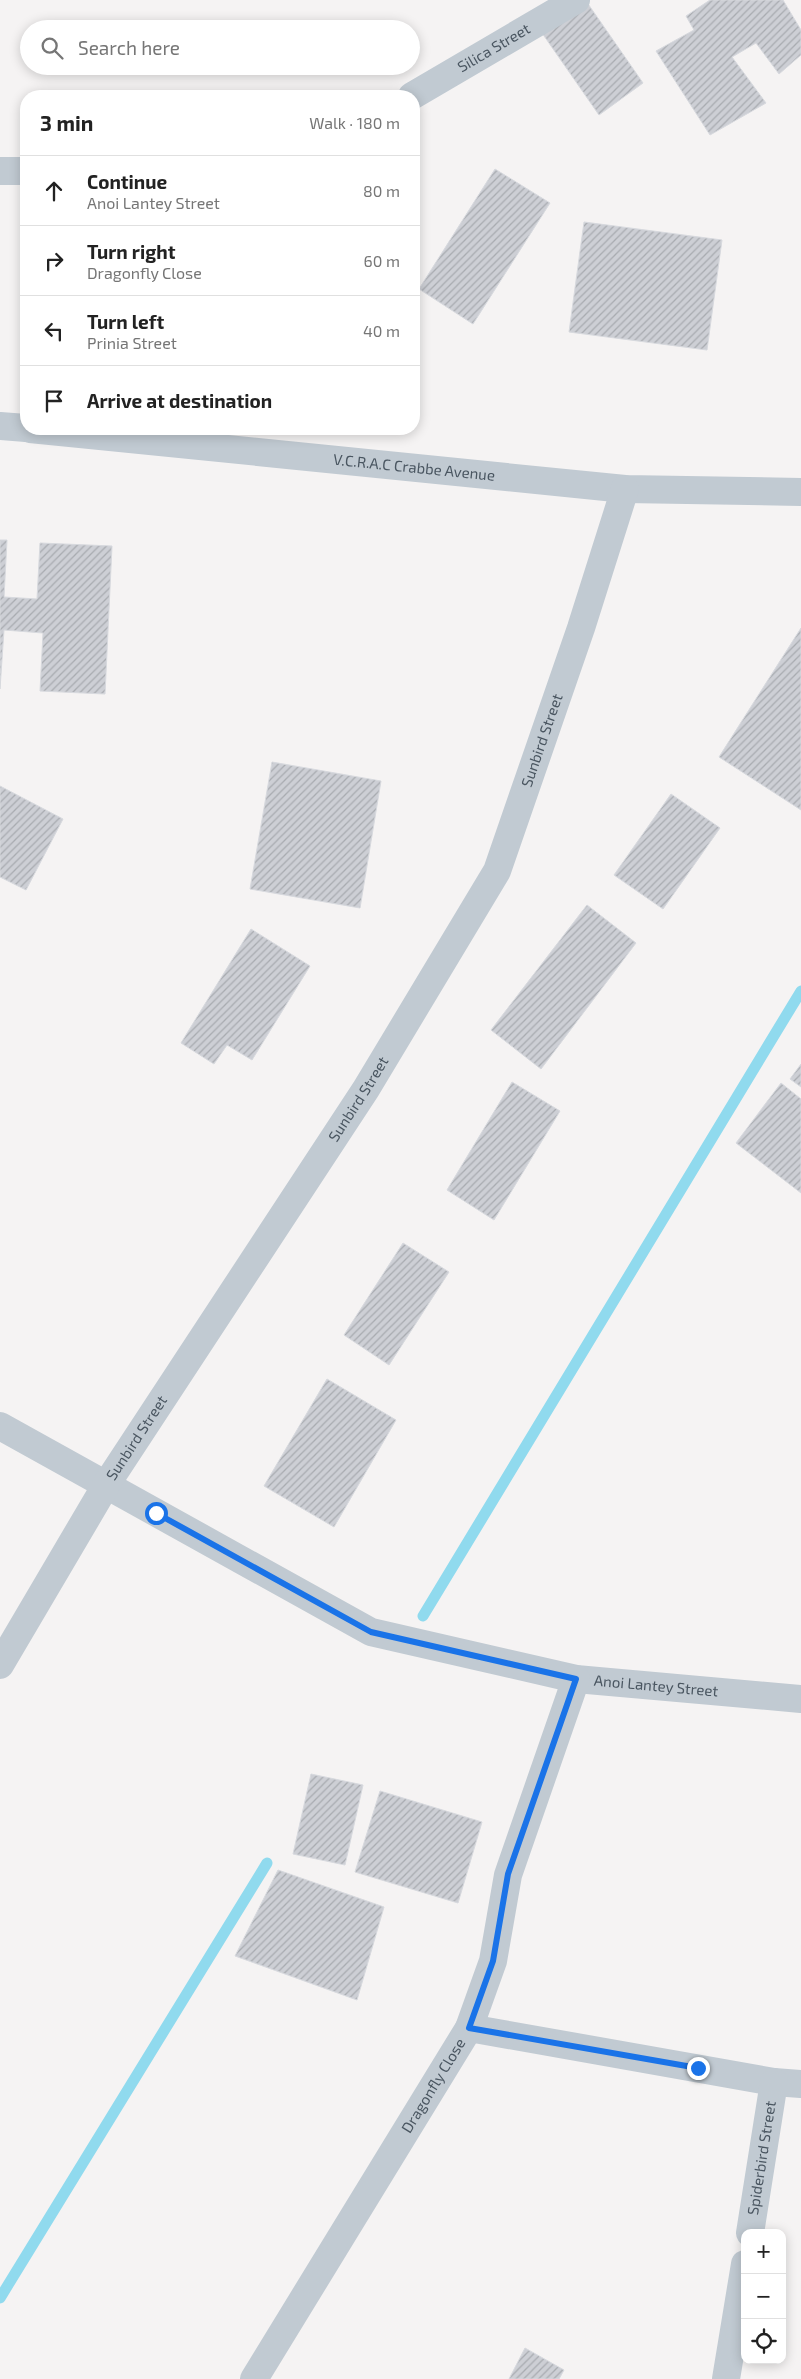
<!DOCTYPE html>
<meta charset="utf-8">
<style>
body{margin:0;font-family:"Exo 2",sans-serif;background:#f2f2f2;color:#222}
.controls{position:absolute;right:15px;bottom:15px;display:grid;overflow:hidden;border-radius:10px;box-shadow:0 2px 12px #0003}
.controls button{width:45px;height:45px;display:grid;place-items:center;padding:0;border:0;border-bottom:1px solid #e0e0e0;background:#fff;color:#222;font:25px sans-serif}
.stop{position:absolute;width:15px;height:15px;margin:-11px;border:4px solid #1a73e8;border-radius:50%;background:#fff}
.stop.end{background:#1a73e8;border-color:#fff;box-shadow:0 1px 5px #0008}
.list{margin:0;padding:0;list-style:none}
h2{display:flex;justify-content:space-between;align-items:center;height:65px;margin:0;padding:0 20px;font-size:21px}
h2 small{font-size:16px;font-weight:400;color:#767676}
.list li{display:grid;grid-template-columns:32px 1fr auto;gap:15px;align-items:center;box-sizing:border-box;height:70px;padding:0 20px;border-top:1px solid #e0e0e0}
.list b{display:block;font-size:19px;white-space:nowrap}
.list p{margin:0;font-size:16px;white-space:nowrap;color:#767676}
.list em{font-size:16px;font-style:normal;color:#767676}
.icon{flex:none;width:28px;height:28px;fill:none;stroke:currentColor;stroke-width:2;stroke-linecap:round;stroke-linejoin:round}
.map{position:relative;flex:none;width:801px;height:2379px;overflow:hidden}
.search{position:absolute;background:#fff;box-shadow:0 2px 12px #0003;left:20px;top:20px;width:400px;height:55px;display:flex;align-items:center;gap:12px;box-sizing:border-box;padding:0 18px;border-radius:28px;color:#767676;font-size:19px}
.panel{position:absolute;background:#fff;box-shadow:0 2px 12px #0003;left:20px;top:90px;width:400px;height:345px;border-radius:20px}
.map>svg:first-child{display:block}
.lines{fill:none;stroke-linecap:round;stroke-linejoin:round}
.stream{stroke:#90daee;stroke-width:11}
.building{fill:url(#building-hatch);stroke:#d7d9de}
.minor{stroke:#c1cad2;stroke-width:28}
.route{stroke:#1a73e8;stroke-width:6}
.labels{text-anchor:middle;stroke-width:4;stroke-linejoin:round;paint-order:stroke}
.street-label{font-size:15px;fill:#4a5661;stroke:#fff}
</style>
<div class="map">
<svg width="801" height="2379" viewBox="0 0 801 2379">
<defs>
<pattern id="building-hatch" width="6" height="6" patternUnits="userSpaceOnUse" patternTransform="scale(1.25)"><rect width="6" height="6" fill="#cdcfd5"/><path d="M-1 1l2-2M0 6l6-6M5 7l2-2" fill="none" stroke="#a8abb0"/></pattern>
</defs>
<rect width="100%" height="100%" fill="#f5f3f3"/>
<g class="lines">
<g class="stream">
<path d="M423 1616 801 991"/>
<path d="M0 2298 267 1863"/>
</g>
</g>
<g class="building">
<path d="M710 0H783L801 30V55L779 74 756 43 732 57 766 103 710 135 656 51 694 30 686 16Z"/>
<path d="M586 1 643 83 599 115 542 33Z"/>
<path d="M495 169 550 203 473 324 419 289Z"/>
<path d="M584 222 722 240 707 350 569 332Z"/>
<path d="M0 540H7L4 597 37 599 40 543 112 546 105 694 40 691 43 633 4 630 0 689Z"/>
<path d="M801 628V810L719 757Z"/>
<path d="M272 762 381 781 360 908 250 889Z"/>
<path d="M0 786 63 819 26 890 0 877Z"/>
<path d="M671 794 720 828 663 909 614 875Z"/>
<path d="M587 905 636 943 541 1069 491 1030Z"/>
<path d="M251 929 310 966 252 1060 227 1045 214 1064 181 1043Z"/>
<path d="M801 1064V1087L790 1079Z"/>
<path d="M512 1082 560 1111 494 1220 447 1190Z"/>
<path d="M781 1083 801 1099V1193L736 1143Z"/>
<path d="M403 1243 449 1272 389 1365 344 1335Z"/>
<path d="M327 1379 396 1420 334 1527 264 1486Z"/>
<path d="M311 1774 363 1785 345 1865 293 1854Z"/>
<path d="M380 1791 482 1822 458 1903 355 1872Z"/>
<path d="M278 1870 384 1907 357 2000 235 1956Z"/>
<path d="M525 2348 564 2370 559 2379H509Z"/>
</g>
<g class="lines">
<g class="minor">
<path id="s1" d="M412 96 576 0"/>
<path d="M0 171H26"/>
<path d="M0 426 26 428"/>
<path id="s2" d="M30 429 625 489 801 492"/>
<path id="s3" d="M0 1426 371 1632 576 1679 801 1699"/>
<path id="s4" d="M0 1665 106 1485 366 1089 497 871 581 628 625 489"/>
<path d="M469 2028 774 2082 801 2084"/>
<path id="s5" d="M750 2233 774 2082"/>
<path id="s6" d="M254 2379 469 2028 493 1961 508 1875 576 1679"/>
<path d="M726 2379 745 2264"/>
</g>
</g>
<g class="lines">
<path class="route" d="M156 1513 371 1632 576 1679 508 1874 493 1961 469 2028 698 2068"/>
</g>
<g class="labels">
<g class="street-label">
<text dy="5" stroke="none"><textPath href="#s1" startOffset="95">Silica Street</textPath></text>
<text dy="5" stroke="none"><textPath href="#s2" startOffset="386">V.C.R.A.C Crabbe Avenue</textPath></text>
<text dy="5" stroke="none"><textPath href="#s4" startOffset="1075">Sunbird Street</textPath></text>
<text dy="5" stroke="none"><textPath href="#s4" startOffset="670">Sunbird Street</textPath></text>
<text dy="5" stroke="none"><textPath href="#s4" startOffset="265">Sunbird Street</textPath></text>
<text dy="5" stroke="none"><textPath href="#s3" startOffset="715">Anoi Lantey Street</textPath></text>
<text dy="5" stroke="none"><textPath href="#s6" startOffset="344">Dragonfly Close</textPath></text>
<text dy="5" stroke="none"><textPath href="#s5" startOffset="76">Spiderbird Street</textPath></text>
</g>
</g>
</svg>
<div class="controls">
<button>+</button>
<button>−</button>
<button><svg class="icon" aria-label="locate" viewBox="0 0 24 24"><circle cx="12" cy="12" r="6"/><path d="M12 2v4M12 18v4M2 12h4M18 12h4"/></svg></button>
</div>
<div class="stop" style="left:156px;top:1513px"></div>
<div class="stop end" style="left:698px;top:2068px"></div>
<div class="search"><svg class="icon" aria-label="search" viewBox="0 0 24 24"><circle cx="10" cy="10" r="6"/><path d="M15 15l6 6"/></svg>Search here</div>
<section class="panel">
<h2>3 min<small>Walk · 180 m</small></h2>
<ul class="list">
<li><svg class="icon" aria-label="ahead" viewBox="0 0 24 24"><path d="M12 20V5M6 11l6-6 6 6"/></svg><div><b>Continue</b><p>Anoi Lantey Street</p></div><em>80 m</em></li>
<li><svg class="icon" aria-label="right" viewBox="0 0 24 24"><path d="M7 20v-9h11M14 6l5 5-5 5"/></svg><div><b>Turn right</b><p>Dragonfly Close</p></div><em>60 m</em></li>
<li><svg class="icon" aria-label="left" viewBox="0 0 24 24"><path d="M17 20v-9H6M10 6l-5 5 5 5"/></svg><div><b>Turn left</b><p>Prinia Street</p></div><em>40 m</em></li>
<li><svg class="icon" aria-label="arrive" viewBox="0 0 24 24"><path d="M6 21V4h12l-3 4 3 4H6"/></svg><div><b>Arrive at destination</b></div></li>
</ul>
</section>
</div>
